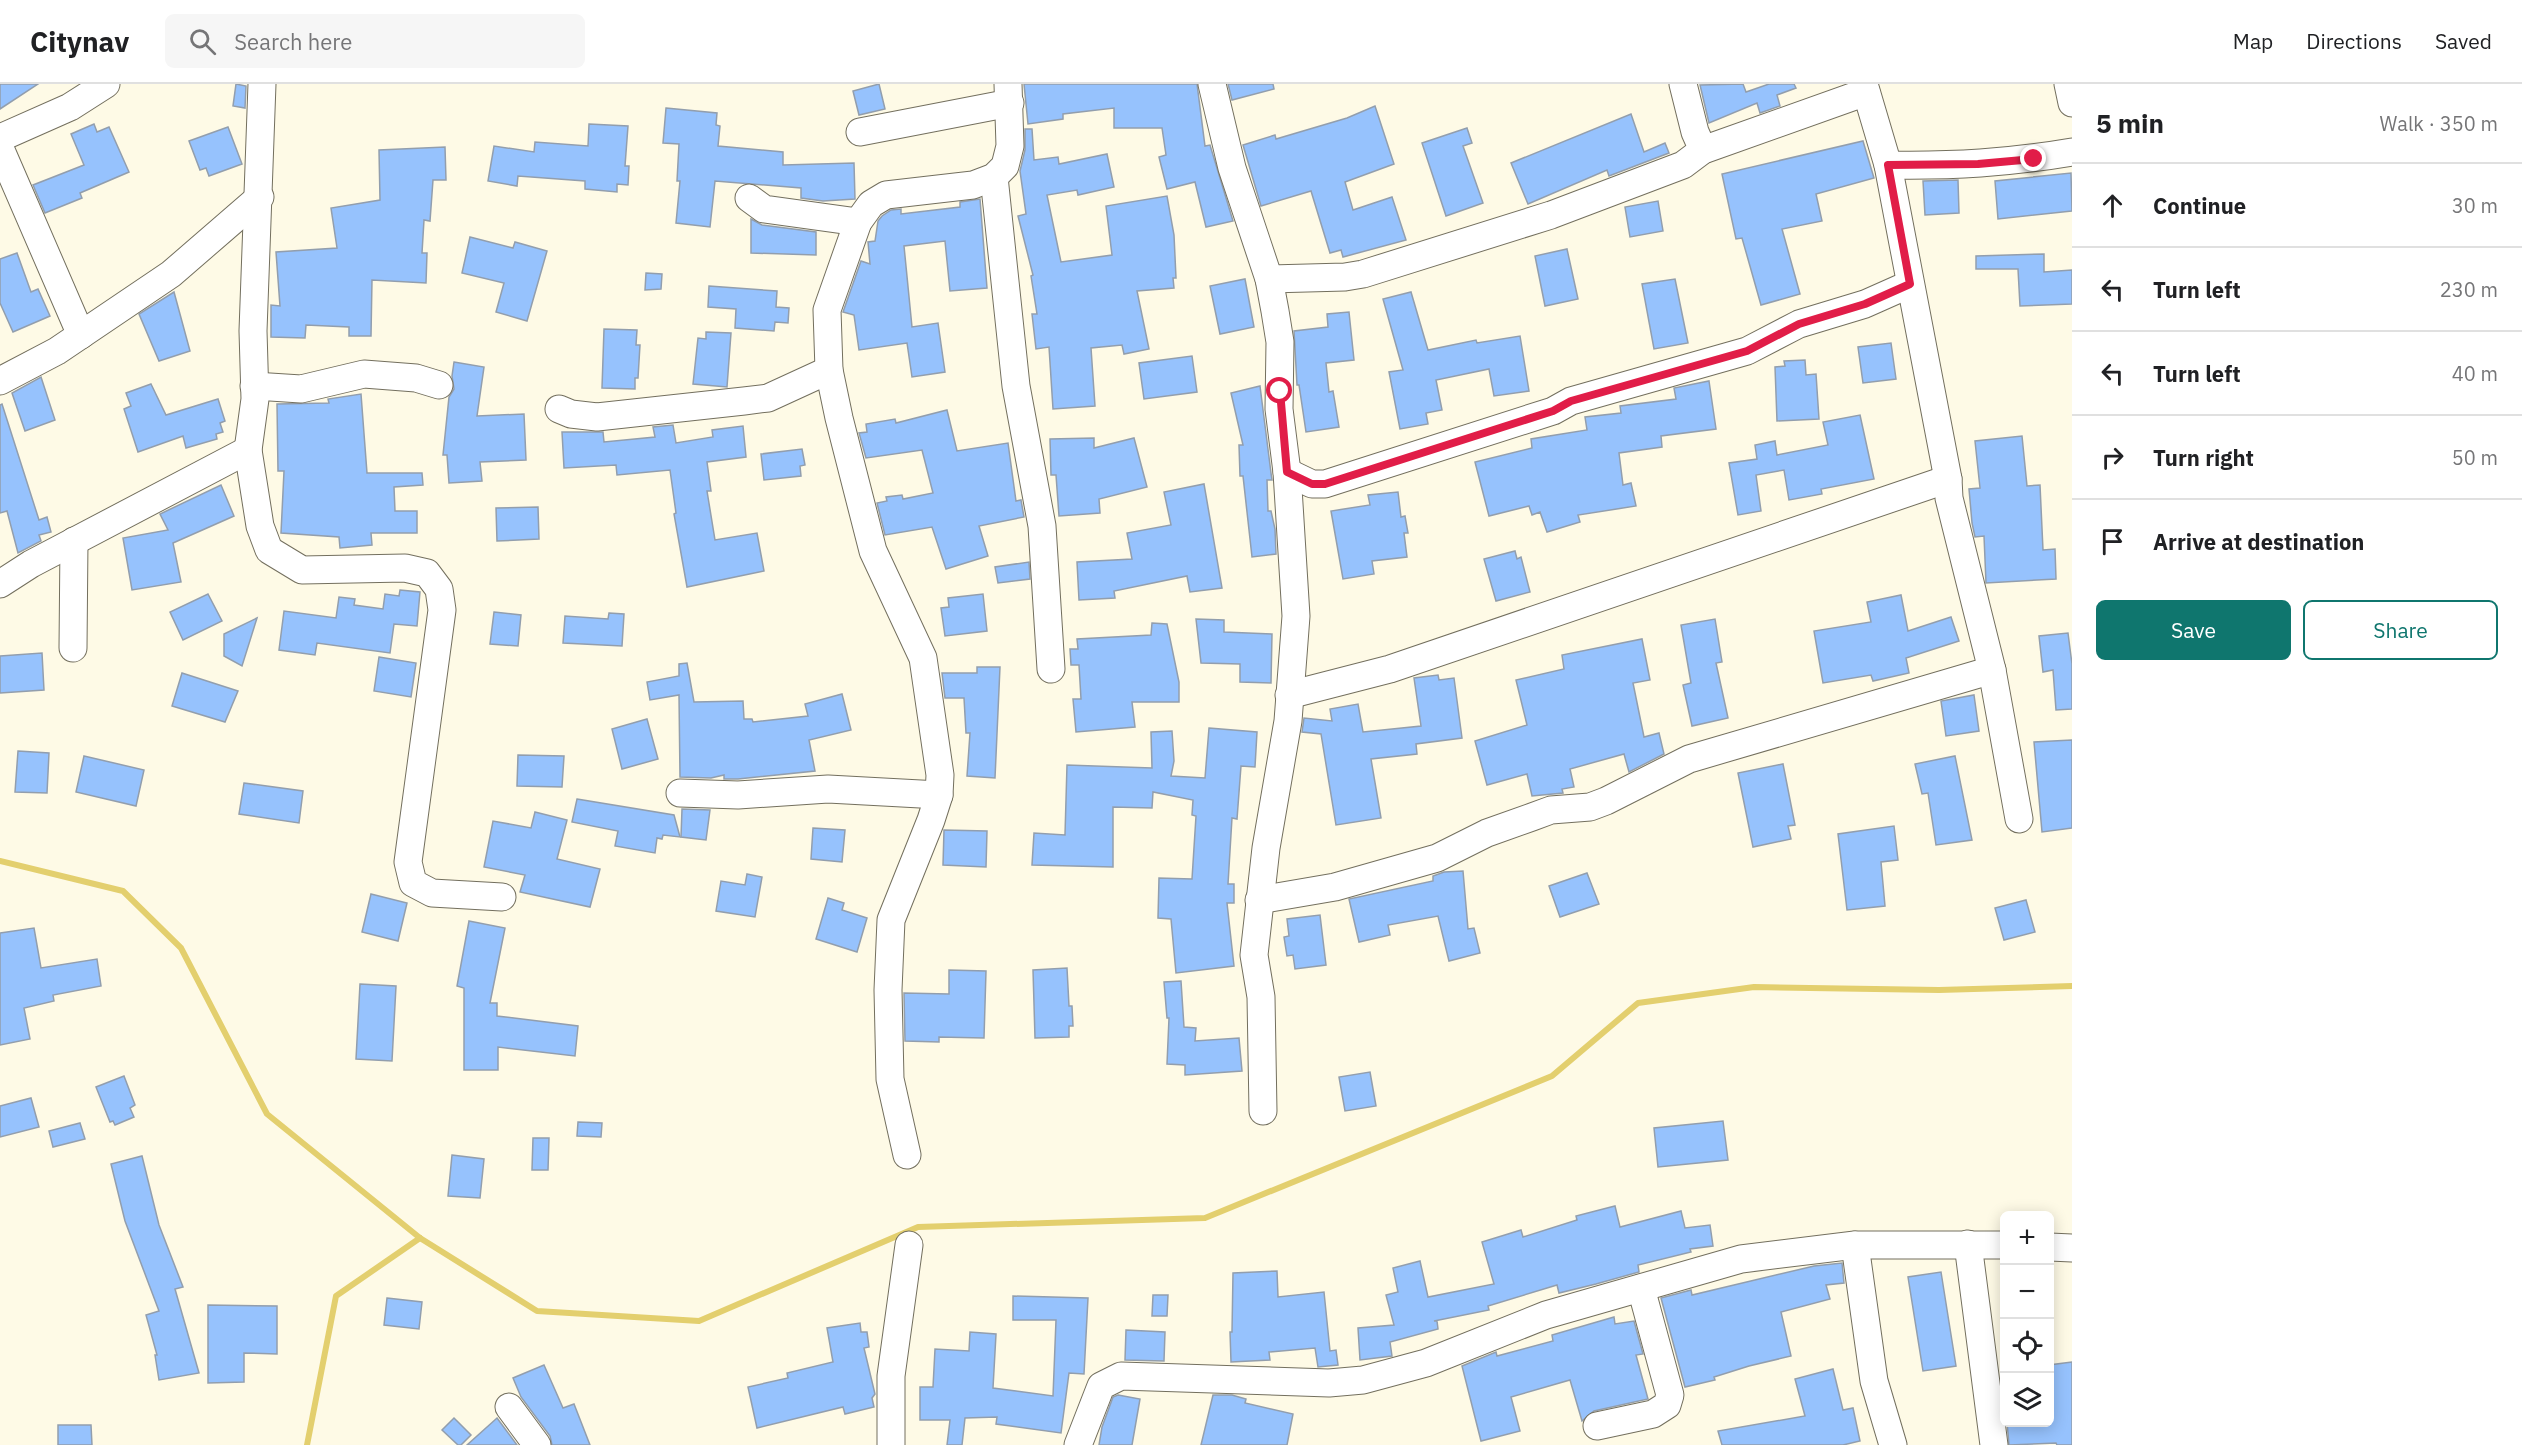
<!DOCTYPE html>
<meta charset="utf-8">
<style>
body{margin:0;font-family:"IBM Plex Sans",sans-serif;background:#f6f6f6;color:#202124}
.controls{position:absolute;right:18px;bottom:18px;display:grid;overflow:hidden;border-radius:9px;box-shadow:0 3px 15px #0003}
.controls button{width:54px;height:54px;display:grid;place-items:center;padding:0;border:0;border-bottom:2px solid #e0e0e0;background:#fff;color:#202124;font:30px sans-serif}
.stop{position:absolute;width:18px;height:18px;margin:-14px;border:4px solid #e11d48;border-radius:50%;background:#fff}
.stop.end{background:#e11d48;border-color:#fff;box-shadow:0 2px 6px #0008}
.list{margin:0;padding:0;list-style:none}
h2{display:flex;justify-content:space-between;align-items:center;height:78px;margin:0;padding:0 24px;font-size:26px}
h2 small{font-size:20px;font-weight:400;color:#757577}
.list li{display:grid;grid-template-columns:39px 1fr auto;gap:18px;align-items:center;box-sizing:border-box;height:84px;padding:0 24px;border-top:2px solid #e0e0e0}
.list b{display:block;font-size:22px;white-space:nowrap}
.list em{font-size:20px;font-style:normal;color:#757577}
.actions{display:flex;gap:12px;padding:18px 24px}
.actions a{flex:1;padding:14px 0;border:2px solid #0f766e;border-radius:9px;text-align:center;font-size:21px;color:#0f766e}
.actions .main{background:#0f766e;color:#fff}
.icon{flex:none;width:33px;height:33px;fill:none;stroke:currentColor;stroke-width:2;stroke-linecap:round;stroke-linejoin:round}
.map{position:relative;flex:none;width:2072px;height:1361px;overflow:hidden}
header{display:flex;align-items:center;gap:36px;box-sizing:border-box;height:84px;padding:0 30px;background:#fff;border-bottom:2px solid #e0e0e0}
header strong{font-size:28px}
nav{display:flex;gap:33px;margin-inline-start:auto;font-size:21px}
.search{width:420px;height:54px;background:#f6f6f6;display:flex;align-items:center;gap:15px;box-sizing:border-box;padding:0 21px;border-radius:9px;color:#757577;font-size:22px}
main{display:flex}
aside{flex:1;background:#fff}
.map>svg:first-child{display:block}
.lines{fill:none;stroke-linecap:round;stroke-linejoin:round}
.stream{stroke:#e3cf6e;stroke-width:6}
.building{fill:#96c2fd;stroke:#929ead;stroke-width:1.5}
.minor-casing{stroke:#736f5e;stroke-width:29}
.minor{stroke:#fff;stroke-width:27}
.route{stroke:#e11d48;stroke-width:8}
</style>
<header>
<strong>Citynav</strong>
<div class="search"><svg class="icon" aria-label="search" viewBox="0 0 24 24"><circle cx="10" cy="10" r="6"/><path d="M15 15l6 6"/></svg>Search here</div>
<nav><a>Map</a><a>Directions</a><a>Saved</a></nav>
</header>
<main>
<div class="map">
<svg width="2072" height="1361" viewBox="0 0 2072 1361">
<rect width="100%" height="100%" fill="#fefae6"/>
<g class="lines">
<g class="stream">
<path d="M0 777 123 807 181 864 267 1030 420 1154 537 1227 699 1237 918 1143 1205 1134 1552 992 1638 919 1754 903 1939 906 2072 902"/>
<path d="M307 1361 336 1212 420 1154"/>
</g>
</g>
<g class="building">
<path d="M0 0H38L0 25Z"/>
<path d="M236 0 246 2 245 24 233 22Z"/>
<path d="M879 0 885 25 859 31 853 7Z"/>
<path d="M1024 0H1197L1205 62 1210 61 1233 137 1206 143 1195 98 1167 105 1159 73 1166 71 1162 44H1114V24L1063 30V35L1028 40Z"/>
<path d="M1228 0H1273L1274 5 1232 16Z"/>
<path d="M1743 0 1746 8 1769 0H1794L1796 4 1777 11 1780 22 1760 29 1757 19 1709 39 1700 1Z"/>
<path d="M1375 22 1394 80 1345 98 1353 126 1392 113 1406 156 1343 173 1341 166 1330 169 1311 107 1261 122 1243 61 1275 51 1276 55 1347 34Z"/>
<path d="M666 24 717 29 716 41 720 42 718 62 783 68V81L854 79 855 115 823 117 801 114V104L715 97 710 143 676 139 680 97H677L679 60 663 59Z"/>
<path d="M1631 30 1644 68 1665 59 1669 69 1609 92 1607 86 1528 120 1511 79Z"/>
<path d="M94 40 97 48 109 43 129 88 80 109 82 114 45 129 33 101 84 81 71 50Z"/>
<path d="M589 40 628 42 625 82H629L628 101 617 100V108L585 105V97L518 92 517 102 488 97 494 62 534 68 535 58 588 62Z"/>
<path d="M228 43 242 80 209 92 206 84 200 86 189 57Z"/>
<path d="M1467 44 1472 59 1463 62 1483 119 1446 132 1422 59Z"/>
<path d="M1025 45H1032L1034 76 1058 73 1059 80 1107 70 1114 103 1078 111 1077 106 1047 111 1061 178 1112 171 1106 122 1167 112 1174 151 1176 194H1173L1174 204 1137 207 1149 265 1124 270 1122 261 1091 264 1095 322 1053 325 1049 263 1036 265 1032 230H1037L1031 192 1033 191 1018 132 1026 130 1020 87 1025 66Z"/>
<path d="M1863 57 1874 94 1816 110 1822 137 1782 145 1800 210 1761 221 1742 154 1736 155 1722 90Z"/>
<path d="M445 63 446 96H433L430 137 424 136 422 169H427L426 199 372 196 371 252H349V243L306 241 305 254 271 253V221L280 222 276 168 337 164 331 124 380 116 379 66Z"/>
<path d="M2071 89 2072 127 1998 135 1995 97Z"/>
<path d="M1958 96 1959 129 1925 131 1923 97Z"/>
<path d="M980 115 987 204 950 207 945 157 904 162 912 243 938 239 945 288 912 293 907 259 859 266 854 231 843 228 861 177 870 180 868 158 875 157 878 137 882 132 891 126 901 125V130L960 123V118Z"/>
<path d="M1658 117 1663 147 1630 153 1625 123Z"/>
<path d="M751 135 762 141 816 148V171L751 169Z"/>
<path d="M470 153 513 164 515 158 547 167 527 237 496 228 504 199 462 189Z"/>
<path d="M1567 165 1578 215 1545 222 1535 172Z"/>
<path d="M17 169 31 208 38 205 50 232 13 248 0 219V175Z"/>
<path d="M2044 170V188L2072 186V220L2020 222 2018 185H1976V172Z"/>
<path d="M646 189 662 190 661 205 645 206Z"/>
<path d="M1245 195 1254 243 1220 250 1210 202Z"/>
<path d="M1675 195 1688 259 1654 265 1642 200Z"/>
<path d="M709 202 777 207 776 223 789 224 788 239 775 238 774 247 735 244 736 225 708 223Z"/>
<path d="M174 208 190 267 159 277 139 230Z"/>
<path d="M1411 208 1428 266 1476 256 1477 259 1520 252 1529 307 1494 312 1489 285 1436 296 1442 326 1426 329 1428 340 1400 345 1389 288 1403 286 1383 215Z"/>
<path d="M1349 228 1354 276 1326 279 1329 308 1333 307 1339 343 1306 348 1299 301H1297L1294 247 1328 243 1327 230Z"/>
<path d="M604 245 637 246 636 261H640L638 294H635V305L602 304Z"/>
<path d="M706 248 731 249 727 303 693 300 698 254 706 255Z"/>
<path d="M1891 259 1896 295 1863 299 1858 263Z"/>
<path d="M1192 272 1197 308 1144 315 1139 279Z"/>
<path d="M1805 276 1806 291 1816 290 1819 335 1777 337 1775 283 1785 282 1784 277Z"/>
<path d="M454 278 484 283 477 332 524 330 526 376 480 378 482 397 449 399 447 371H443L449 313 454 305 452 292Z"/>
<path d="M41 293 55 336 25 347 12 309Z"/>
<path d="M1709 297 1716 345 1661 352 1662 363 1619 369 1623 401 1631 399 1636 422 1578 431 1580 438 1547 448 1540 428 1532 431 1529 422 1489 432 1475 378 1532 364 1531 355 1587 346 1585 333 1621 329 1620 322 1676 315 1674 304Z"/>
<path d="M151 300 166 331 218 315 225 337 220 339 223 348 216 350 217 355 186 364 183 352 138 368 124 325 131 322 126 309Z"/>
<path d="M1260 302 1271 389 1272 396H1267L1268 427H1271L1275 445 1276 470 1252 473 1243 392H1240L1239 361H1243L1231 309Z"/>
<path d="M361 310 367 389H422L423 401 394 403 395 427H417V449H371L372 461 340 464 339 453 281 449 284 387H278L277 320 329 319 328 315Z"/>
<path d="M2 320 39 436 47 433 51 448 39 451 41 457 18 469 7 427 0 429V321Z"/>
<path d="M947 326 957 367 1008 359 1016 417 1021 416 1024 433 979 442 988 472 946 485 932 443 885 451 877 419 887 417 886 413 902 411 903 415 933 409 922 366 866 374 859 349 867 348 866 340 895 335 896 339Z"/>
<path d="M1860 331 1874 395 1821 405 1822 410 1789 416 1784 386 1756 391 1761 427 1738 431 1729 379 1757 375 1755 361 1775 357 1777 371 1828 361 1823 338Z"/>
<path d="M673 341 676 359 713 353 712 346 743 342 746 373 707 378 711 407H707L715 456 757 449 764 487 687 503 674 430 676 429 670 386 617 391 616 381 564 384 562 348H603L604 358 655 353 653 343Z"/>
<path d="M2022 352 2027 402 2040 401 2043 466 2055 465 2056 495 1986 499 1984 452 1975 453 1972 439 1969 405 1980 404 1975 357Z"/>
<path d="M1094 354V364L1134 354 1147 403 1099 415 1100 429 1059 432 1056 391H1051L1050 355Z"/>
<path d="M802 365 805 381 800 382 801 392 764 396 761 370Z"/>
<path d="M1204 400 1222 504 1190 508 1187 492 1114 507 1115 514 1079 516 1077 478 1132 475 1127 449 1171 441 1164 408Z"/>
<path d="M221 401 234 432 173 459 181 498 132 506 123 454 168 446 160 430Z"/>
<path d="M1398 408 1401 433 1405 432 1408 449H1404L1407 473 1372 477 1374 490 1343 495 1331 427 1370 421 1368 411Z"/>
<path d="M538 423 539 455 497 457 496 424Z"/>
<path d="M1515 467 1517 475 1521 473 1530 508 1496 517 1484 475Z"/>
<path d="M1029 478 1030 495 998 499 995 483Z"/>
<path d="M400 506 420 508 417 542 394 540 390 569 317 559 315 571 279 566 284 527 336 534 339 513 355 515 354 521 383 525 385 510 399 512Z"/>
<path d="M208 510 222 537 183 556 170 528Z"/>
<path d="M983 510 987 547 945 552 941 524 949 523 948 514Z"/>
<path d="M1901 511 1908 547 1951 533 1959 557 1906 574 1909 589 1873 597 1871 591 1823 599 1814 547 1871 538 1867 518Z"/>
<path d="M494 528 521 531 518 562 490 560Z"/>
<path d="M609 529 624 530 622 562 563 559 565 532 608 535Z"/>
<path d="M257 534 242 582 224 572V550Z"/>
<path d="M1196 535 1224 536V548L1272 550 1271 599 1240 598V580L1201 579Z"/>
<path d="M1715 535 1722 578 1716 579 1728 634 1692 642 1683 601 1691 599 1681 541Z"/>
<path d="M1152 539 1167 540 1179 598V618H1132L1135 643 1076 648 1073 615H1081L1079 581H1071L1070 565H1078L1077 555 1151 551Z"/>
<path d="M2068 549 2072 580V625L2056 626 2053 586 2043 588 2039 552Z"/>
<path d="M1642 555 1650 596 1633 599 1644 653 1659 649 1664 670 1629 688 1624 670 1570 685 1574 703 1562 705 1563 709 1532 712 1527 690 1487 701 1475 657 1527 641 1516 596 1564 585 1562 571Z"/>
<path d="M42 569 44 606 0 609V572Z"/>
<path d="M379 573 416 579 411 613 374 607Z"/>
<path d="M687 579 694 618 743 617 744 635H752L753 638 808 632 805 620 842 610 851 646 809 656 815 687 738 695H724V691L711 694 680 693 679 611 650 616 647 598 679 592V580Z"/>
<path d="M977 583H1000L995 694 967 692 970 649H966L964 614H945L942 589H977Z"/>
<path d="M182 589 238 607 225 638 172 622Z"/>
<path d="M1438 591 1439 596 1454 594 1462 654 1416 660 1417 670 1371 675 1381 734 1336 741 1321 650 1302 648 1304 634 1332 637 1330 625 1358 620 1363 648 1421 642 1414 594Z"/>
<path d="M1974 611 1979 647 1946 652 1941 617Z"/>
<path d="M647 635 658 675 622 685 612 645Z"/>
<path d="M1209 644 1257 648 1255 683 1241 682 1237 735 1232 734 1228 800H1234V819H1227L1234 882 1176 889 1171 835 1158 834 1159 794 1192 795 1196 732 1192 731 1193 716 1153 708 1152 724 1113 723V783L1032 781 1034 749 1065 751 1067 681 1152 684 1151 648 1172 647 1174 677 1171 692 1205 694Z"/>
<path d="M2072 656V744L2042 748 2034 658Z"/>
<path d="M18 667 49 669 47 709 15 708Z"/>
<path d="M518 671 564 672 562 703 517 702Z"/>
<path d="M84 672 144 686 136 722 76 708Z"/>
<path d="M1955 672 1972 756 1936 761 1928 709 1922 710 1915 680Z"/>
<path d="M1783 680 1795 741 1788 742 1791 755 1753 763 1738 689Z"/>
<path d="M244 699 303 707 299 739 239 730Z"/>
<path d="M577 715 674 731 680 753 663 751 662 755 657 754 655 769 615 762 618 747 572 738Z"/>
<path d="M682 725 710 726 706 756 681 753Z"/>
<path d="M535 728 567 736 557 775 600 785 590 823 520 808 525 791 484 783 493 737 531 744Z"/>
<path d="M1894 742 1898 776 1881 778 1885 822 1847 826 1838 750Z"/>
<path d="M813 744 845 746 842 778 811 775Z"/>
<path d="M944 746 987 747 986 783 943 781Z"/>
<path d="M1463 787 1468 845 1474 844 1480 869 1449 877 1438 832 1388 841 1390 851 1359 858 1349 815 1433 797V792L1444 788Z"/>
<path d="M1587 789 1599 820 1560 833 1549 802Z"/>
<path d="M747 790 762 793 755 833 716 827 721 797 745 801Z"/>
<path d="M371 810 407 819 398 857 362 848Z"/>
<path d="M828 814 844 819 842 826 867 834 857 868 816 855Z"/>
<path d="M2026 816 2035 848 2004 856 1995 824Z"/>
<path d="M1320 831 1326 881 1295 885 1293 871 1287 872 1284 853 1289 852 1287 835Z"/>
<path d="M469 837 505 844 490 919H497V932L578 942 575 972 498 963V986H464V904L457 902Z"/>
<path d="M34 844 41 884 97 875 101 902 53 911 54 917 24 924 30 955 0 961V849Z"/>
<path d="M1067 884 1069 922H1072L1073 942H1069V953L1035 954 1033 886Z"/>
<path d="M949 886 986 887 984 954 939 953V958L905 957 904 909 949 910Z"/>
<path d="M1181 897 1184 943 1196 944 1195 957 1239 954 1242 987 1185 991V981L1167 980 1169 934H1167L1164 898Z"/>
<path d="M360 900 396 902 392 977 356 975Z"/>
<path d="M1370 988 1376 1022 1345 1027 1339 993Z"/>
<path d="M124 992 135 1021 130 1024 134 1033 115 1041 113 1037 110 1038 96 1003Z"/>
<path d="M31 1014 39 1043 0 1053V1022Z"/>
<path d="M1723 1037 1728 1076 1658 1083 1654 1044Z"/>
<path d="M578 1038 602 1039 601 1053 577 1052Z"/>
<path d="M80 1039 85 1055 53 1063 49 1047Z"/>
<path d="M533 1054H549L548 1086H532Z"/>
<path d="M452 1071 484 1075 480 1114 448 1112Z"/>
<path d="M142 1072 159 1141 183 1203 175 1205 199 1289 159 1296 155 1271H157L146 1231 159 1227 125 1137 111 1080Z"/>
<path d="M1615 1122 1620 1143 1681 1127 1685 1144 1710 1141 1713 1162 1690 1165 1691 1168 1638 1181 1639 1188 1596 1200 1559 1209 1557 1201 1488 1222 1489 1226 1434 1237H1437L1438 1245 1390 1258 1392 1272 1360 1276 1358 1244 1394 1241 1386 1211 1398 1208 1393 1184 1420 1177 1428 1213 1494 1200 1482 1158 1521 1146 1523 1153 1577 1136 1576 1132Z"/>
<path d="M1842 1179 1844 1199 1826 1201 1830 1215 1781 1228 1791 1272 1749 1282 1714 1293 1715 1296 1685 1303 1661 1214 1691 1206 1692 1211 1814 1182Z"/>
<path d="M1277 1187 1278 1213 1324 1208 1330 1267 1336 1266 1338 1281 1318 1283 1315 1264 1269 1268 1270 1276 1231 1278 1230 1248H1232L1233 1189Z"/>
<path d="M1941 1188 1956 1282 1923 1287 1908 1193Z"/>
<path d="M1153 1211H1168L1167 1232H1152Z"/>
<path d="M1013 1212 1088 1214 1084 1290 1069 1289 1061 1349 996 1340 997 1333 965 1334 962 1361H947L950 1336H920V1303H933L935 1265 969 1267 970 1248 996 1250 993 1304 1053 1312 1056 1236H1013Z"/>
<path d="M387 1214 422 1218 419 1245 384 1241Z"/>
<path d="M208 1221 277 1222V1270L244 1269V1298L208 1299Z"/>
<path d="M1614 1233 1615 1240 1634 1237 1643 1270 1636 1271 1648 1315 1594 1327 1582 1337 1570 1296 1511 1313 1520 1347 1481 1357 1462 1282 1496 1268 1497 1272 1553 1257 1552 1251Z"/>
<path d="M860 1239 861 1248H867L869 1263 864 1264 875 1310 872 1314 874 1323 845 1330 843 1323 757 1344 748 1303 788 1294 787 1289 833 1278 827 1244Z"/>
<path d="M1126 1246 1165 1248 1164 1277 1125 1276Z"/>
<path d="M2072 1278V1361H2057L2056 1359 2009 1361 2007 1338H2049V1281Z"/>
<path d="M544 1281 563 1324 574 1320 590 1361H552L550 1352 521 1313 513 1294Z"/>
<path d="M1833 1285 1843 1326 1853 1324 1860 1357 1843 1361H1722L1718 1347 1805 1332 1795 1295Z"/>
<path d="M1118 1311 1140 1315 1132 1361H1099L1102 1343 1113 1313Z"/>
<path d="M1213 1311H1232L1246 1315 1245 1319 1293 1330 1287 1361H1201Z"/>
<path d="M454 1334 471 1351 461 1361H458L442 1346Z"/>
<path d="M497 1334 517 1361H467Z"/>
<path d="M58 1341H91L92 1361H58Z"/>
</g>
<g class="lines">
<defs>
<g id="minor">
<path d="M262 0 253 247 255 315 248 366 260 442 269 466 302 486 405 484 427 489 439 505 442 526 408 778 413 799 432 809 502 813"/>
<path d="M1212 0 1232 84 1269 195 1275 227 1280 258 1279 325 1287 388 1296 532 1288 637 1266 764 1254 871 1261 913 1263 1027"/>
<path d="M1683 0 1695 48 1703 66"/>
<path d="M2068 0 2072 19"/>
<path d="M860 48 1010 19"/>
<path d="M0 54 70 23 106 0"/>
<path d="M0 64 81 251"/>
<path d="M1888 81C1954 82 2007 79 2072 68"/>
<path d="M994 93 1016 302 1042 442 1051 585"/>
<path d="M749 114 764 125 858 138"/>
<path d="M1269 195 1345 193 1363 190 1551 131 1683 81 1703 66 1866 8"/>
<path d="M0 297 57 267 171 190 260 113"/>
<path d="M254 302 301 305 364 290 416 294 439 301"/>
<path d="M559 325 571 330 597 333 744 317 768 314 829 286"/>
<path d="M1287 388 1312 400H1325L1553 327 1571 317 1747 267 1799 240 1865 220 1910 200"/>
<path d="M0 500 31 480 248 366"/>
<path d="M73 564 74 457"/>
<path d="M1992 586 2019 735"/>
<path d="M1289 611 1390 585 1948 395"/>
<path d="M680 709 738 711 828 705 939 711"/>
<path d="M1259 816 1335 803 1437 774 1487 749 1532 733 1551 726 1590 723 1606 717 1689 675 1992 586 1949 414 1948 395 1888 81 1864 0"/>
<path d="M907 1071 890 995 888 906 891 836 931 736 939 711 940 691 923 574 873 467 839 334 829 286 827 226 858 138 871 120 886 111 973 101 994 93 1005 82 1010 62 1008 0"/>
<path d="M1968 1160 1994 1361"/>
<path d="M1855 1161 1874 1297 1893 1361"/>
<path d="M2050 1163 2072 1164"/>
<path d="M509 1323 537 1361"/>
<path d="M1597 1342 1653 1330 1667 1321 1670 1311 1641 1204"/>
<path d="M891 1361V1292L909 1161"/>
<path d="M1078 1361 1101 1302 1121 1292 1329 1299 1363 1296 1426 1279 1546 1231 1741 1175 1855 1161H2004"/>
</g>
</defs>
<use href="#minor" class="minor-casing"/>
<use href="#minor" class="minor"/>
</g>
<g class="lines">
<path class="route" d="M1280 307 1287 388 1312 400H1325L1553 327 1571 317 1747 267 1799 240 1865 220 1910 200 1888 81 1978 80 2034 75"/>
</g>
</svg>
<div class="controls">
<button>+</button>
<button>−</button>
<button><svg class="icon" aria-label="locate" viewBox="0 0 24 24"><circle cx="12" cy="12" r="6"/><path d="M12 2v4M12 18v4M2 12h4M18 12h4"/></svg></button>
<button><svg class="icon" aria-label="layers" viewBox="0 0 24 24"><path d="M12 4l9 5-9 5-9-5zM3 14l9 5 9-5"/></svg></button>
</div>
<div class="stop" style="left:1280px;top:307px"></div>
<div class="stop end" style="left:2034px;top:75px"></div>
</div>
<aside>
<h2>5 min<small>Walk · 350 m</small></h2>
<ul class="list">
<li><svg class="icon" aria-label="ahead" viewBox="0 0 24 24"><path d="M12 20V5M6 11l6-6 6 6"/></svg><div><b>Continue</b></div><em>30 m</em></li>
<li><svg class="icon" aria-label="left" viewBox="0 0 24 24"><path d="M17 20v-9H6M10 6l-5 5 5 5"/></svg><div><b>Turn left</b></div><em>230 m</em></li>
<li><svg class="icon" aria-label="left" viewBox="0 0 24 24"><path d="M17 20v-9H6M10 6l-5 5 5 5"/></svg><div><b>Turn left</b></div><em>40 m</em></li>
<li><svg class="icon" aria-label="right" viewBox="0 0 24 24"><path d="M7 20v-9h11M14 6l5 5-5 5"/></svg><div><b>Turn right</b></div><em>50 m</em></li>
<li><svg class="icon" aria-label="arrive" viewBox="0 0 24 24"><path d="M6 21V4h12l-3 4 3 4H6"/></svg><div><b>Arrive at destination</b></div></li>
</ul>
<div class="actions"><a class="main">Save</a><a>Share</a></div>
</aside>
</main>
